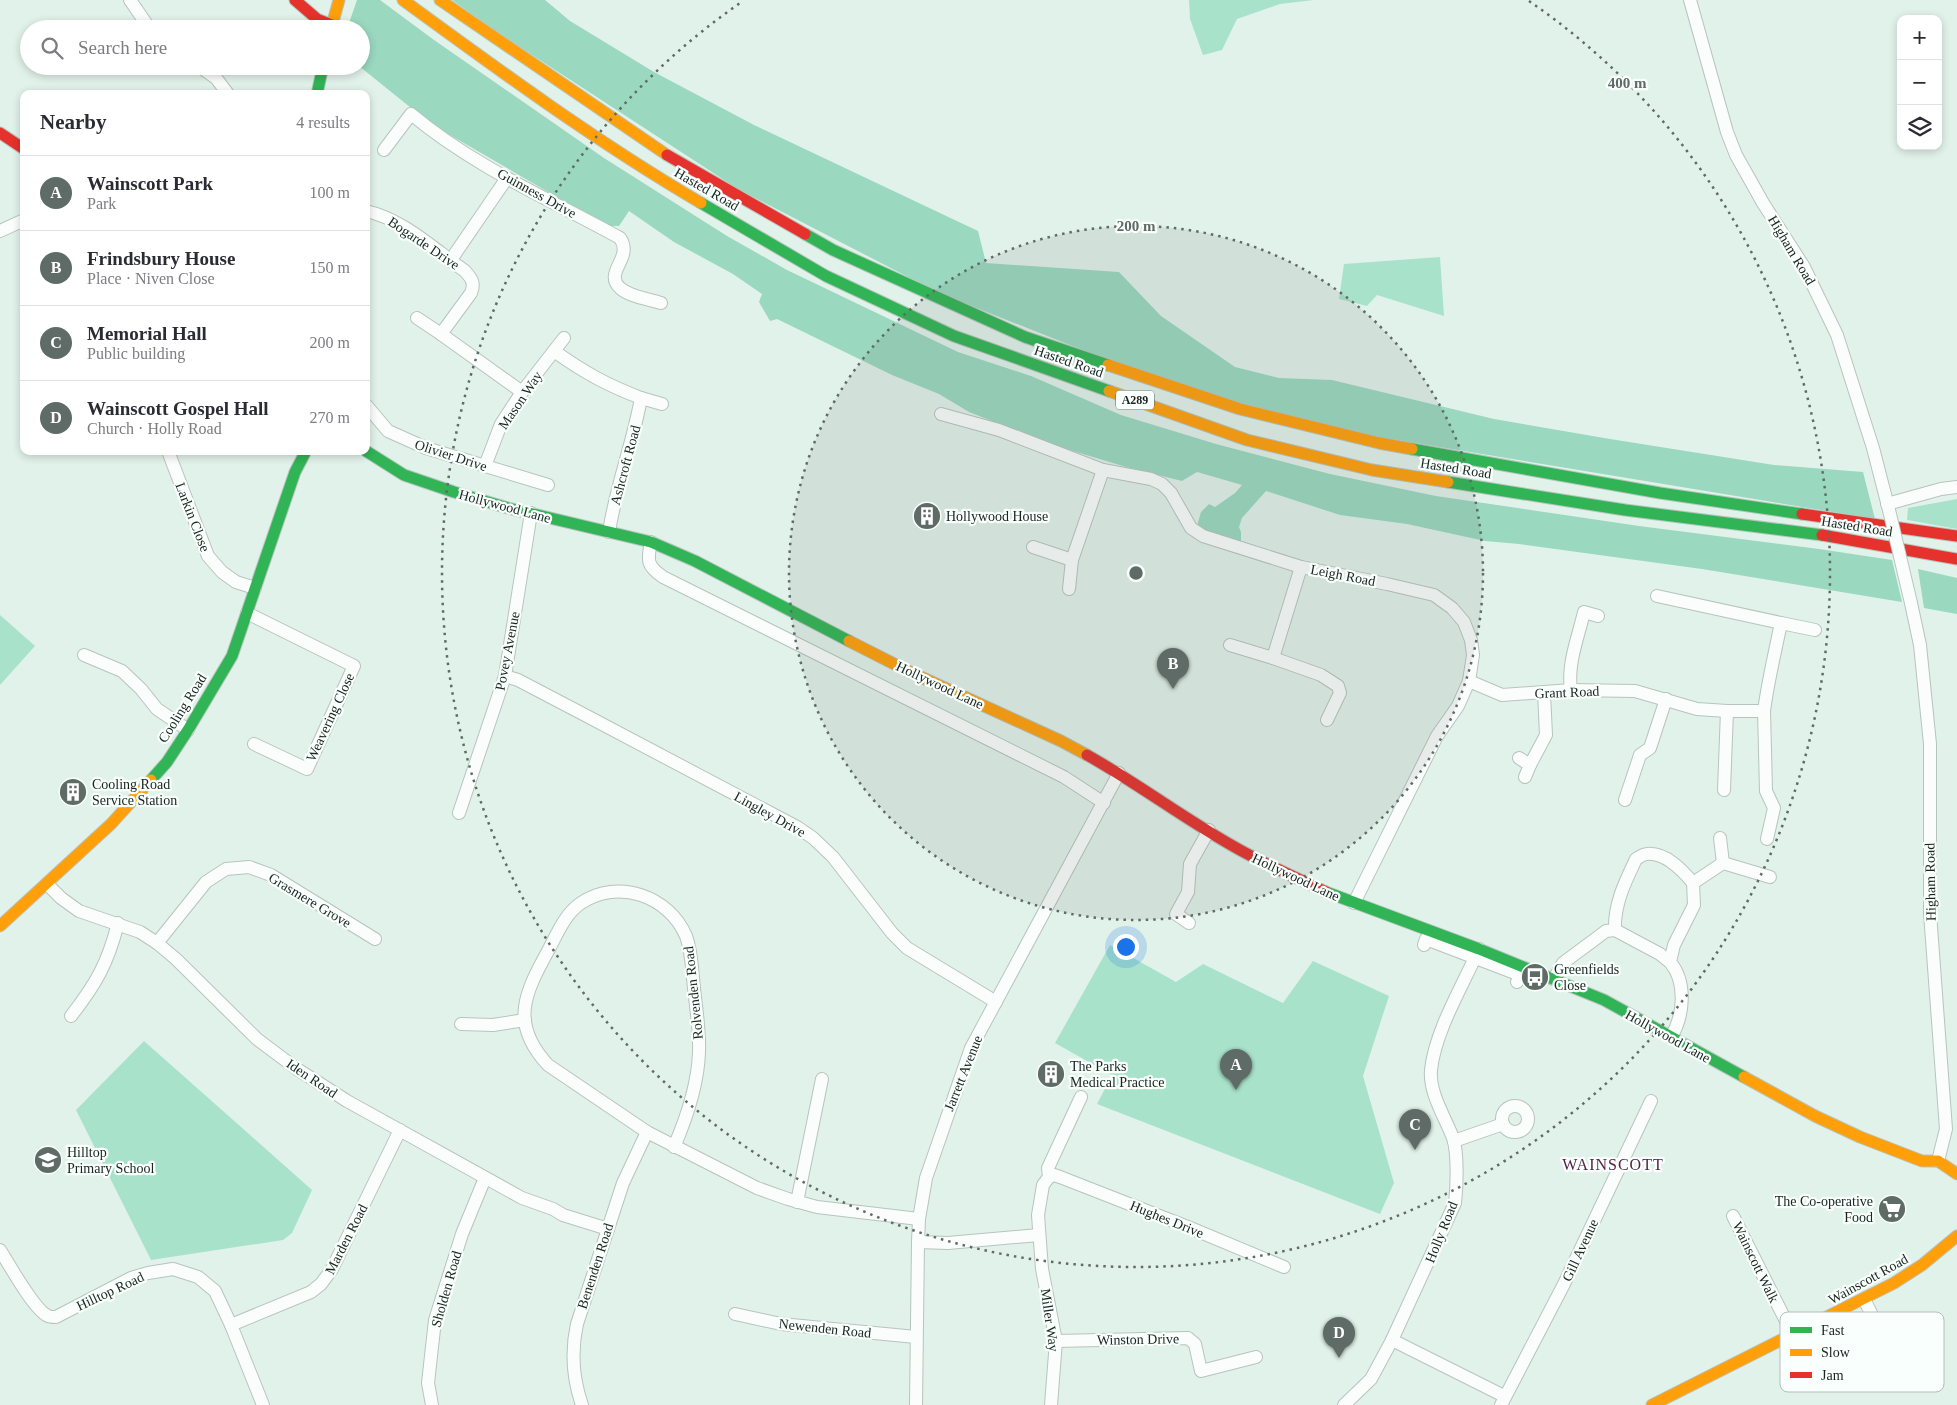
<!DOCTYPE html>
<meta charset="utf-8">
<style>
body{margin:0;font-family:"Times New Roman",serif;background:#f2f2f3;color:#2b2b33}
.controls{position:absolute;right:15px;top:15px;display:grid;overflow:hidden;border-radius:10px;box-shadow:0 2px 8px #0003}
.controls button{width:45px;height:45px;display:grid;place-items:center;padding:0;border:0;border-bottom:1px solid #e1e1e2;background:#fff;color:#2b2b33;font:25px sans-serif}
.you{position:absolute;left:1125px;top:946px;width:18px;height:18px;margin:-12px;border:4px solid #fff;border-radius:50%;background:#1a73e8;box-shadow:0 0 0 8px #1a73e833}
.badge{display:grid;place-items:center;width:32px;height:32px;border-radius:50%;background:#5f6b66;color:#fff;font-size:16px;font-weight:700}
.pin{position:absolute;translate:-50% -41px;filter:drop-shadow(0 1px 2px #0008)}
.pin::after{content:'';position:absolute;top:26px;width:18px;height:15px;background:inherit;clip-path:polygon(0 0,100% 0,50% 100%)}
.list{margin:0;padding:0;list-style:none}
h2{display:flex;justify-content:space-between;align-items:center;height:65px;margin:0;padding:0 20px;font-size:21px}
h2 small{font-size:16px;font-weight:400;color:#7c7c81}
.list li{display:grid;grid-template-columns:32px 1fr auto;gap:15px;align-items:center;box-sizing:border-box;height:75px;padding:0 20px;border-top:1px solid #e1e1e2}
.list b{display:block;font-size:19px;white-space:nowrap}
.list p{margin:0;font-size:16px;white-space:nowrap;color:#7c7c81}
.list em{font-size:16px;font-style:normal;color:#7c7c81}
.icon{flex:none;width:28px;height:28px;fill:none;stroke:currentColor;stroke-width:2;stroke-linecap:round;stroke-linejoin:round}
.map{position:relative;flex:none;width:1957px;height:1405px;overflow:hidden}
.search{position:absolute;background:#fff;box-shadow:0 2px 8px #0003;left:20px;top:20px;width:350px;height:55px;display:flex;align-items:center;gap:12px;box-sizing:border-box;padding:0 18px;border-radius:28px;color:#7c7c81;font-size:19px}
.panel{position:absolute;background:#fff;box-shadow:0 2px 8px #0003;left:20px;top:90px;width:350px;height:365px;border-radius:10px}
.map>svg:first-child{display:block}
.green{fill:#a9e2cb}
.forest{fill:#9ad8c0}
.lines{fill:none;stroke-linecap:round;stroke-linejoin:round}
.street-casing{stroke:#b7c4be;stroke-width:14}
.fast-casing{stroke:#b7c4be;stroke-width:13}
.slow-casing{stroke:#b7c4be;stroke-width:13}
.jam-casing{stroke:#b7c4be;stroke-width:13}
.street{stroke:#fafdfc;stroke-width:12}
.fast{stroke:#30b455;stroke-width:11}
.slow{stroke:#ff9f0a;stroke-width:11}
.jam{stroke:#e5322d;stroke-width:11}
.street-bridge-casing{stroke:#b7c4be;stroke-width:14;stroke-linecap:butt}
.street-bridge{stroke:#fafdfc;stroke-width:12}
.ring{fill:none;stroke:#5f6b66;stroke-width:2.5;stroke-dasharray:2.5 5}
.labels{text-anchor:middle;stroke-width:4.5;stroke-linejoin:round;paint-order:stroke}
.shield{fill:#f9fffc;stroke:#5c6561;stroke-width:1}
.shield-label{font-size:12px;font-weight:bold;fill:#19231f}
.street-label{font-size:14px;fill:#19231f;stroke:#f9fffc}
.poi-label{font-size:14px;fill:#19231f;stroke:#f9fffc;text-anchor:start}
.quarter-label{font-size:16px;letter-spacing:1px;fill:#5a2049;stroke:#f9fffc}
.key{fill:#f9fffc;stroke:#b6bdba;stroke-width:1}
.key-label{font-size:14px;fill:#19231f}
.centre{fill:#5f6b66;stroke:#f9fffc;stroke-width:2.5}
.ring-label{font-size:15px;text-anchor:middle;font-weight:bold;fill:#5f6b66;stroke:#f9fffc;stroke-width:4.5;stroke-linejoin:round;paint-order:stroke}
</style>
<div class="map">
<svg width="1957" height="1405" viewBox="0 0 1957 1405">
<rect width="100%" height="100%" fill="#e1f2ea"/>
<g class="green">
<path d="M1189 0H1314L1280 4 1237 19 1222 50 1203 55 1190 19Z"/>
<path d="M1440 257 1444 316 1377 295 1367 306 1339 299 1344 264Z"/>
<path d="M1957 499V529L1907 520 1908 508Z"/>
<path d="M0 615 35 646 0 685Z"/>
<path d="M1110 945 1176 982 1203 964 1283 1003 1313 961 1389 996 1363 1076 1394 1183 1380 1214 1097 1104 1112 1075 1055 1043Z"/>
<path d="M144 1041 312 1190 292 1233 283 1240 151 1260 76 1110Z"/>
</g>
<g class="forest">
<path d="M357 0H380L434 40 604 158 727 236 787 270 958 352 1031 376 1121 415 1216 444 1330 474 1436 496 1639 526 1819 549 1892 560 1902 602 1702 569 1519 544 1485 541 1407 524 1340 515 1266 491 1242 518 1239 527 1241 532V541C1224 540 1210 537 1197 526L1201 512 1209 504 1215 507 1235 493 1242 485 1197 472 1182 481 1126 467 1050 444 969 412 939 394 892 375 777 319 770 321 759 302 762 294 733 274 674 242 629 211 619 226H607L431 124 359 66H361V29H347Z"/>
<path d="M452 0H545L570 21 654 72 754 125 978 231 986 263 1119 272 1161 316 1235 367 1279 378 1332 380 1494 419 1610 439 1774 465 1863 472 1875 519 1361 434 1226 399 1105 359 939 293 738 189 497 32Z"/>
<path d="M1918 569 1957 578V614L1924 608Z"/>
</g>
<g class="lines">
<defs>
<g id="street">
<path d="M130 0 150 29"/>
<path d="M1690 0 1727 132 1736 155 1763 203 1804 267 1837 335 1873 448 1889 510"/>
<path d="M199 66 216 78 228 94"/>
<path d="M384 150 411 114C473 166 549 199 620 238 634 258 603 272 620 288 630 297 649 299 661 303"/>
<path d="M366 211C403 219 435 250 465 271 472 279 475 283 471 293L441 334 522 392"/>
<path d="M0 231 24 220"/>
<path d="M450 261 507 178"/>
<path d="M417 318 441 334"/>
<path d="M554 351C585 373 607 385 641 398 633 443 616 486 609 532"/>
<path d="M641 398 662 404"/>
<path d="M366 405 388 431 426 448 548 485"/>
<path d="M941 414 999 430 1103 470 1151 479 1162 484 1171 493 1191 528 1203 536 1301 567 1387 584 1434 595 1452 608 1464 622 1471 640 1473 655 1469 681 1458 706 1437 736 1354 903"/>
<path d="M168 451 208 556 222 572 236 582 255 588"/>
<path d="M485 466 501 424 522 392 564 338"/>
<path d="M1887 504 1941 489 1957 487"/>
<path d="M651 542C647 561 647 566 663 577L1064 777 1104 803"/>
<path d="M1033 547 1072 560 1103 470"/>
<path d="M1069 589 1072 560"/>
<path d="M1657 596 1781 623"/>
<path d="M1911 603 1920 645 1930 744V913L1946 1129 1938 1161"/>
<path d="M247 613 354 666 307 769 254 744"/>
<path d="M1230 645 1273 658 1301 567"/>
<path d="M84 655 122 671 141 689 157 709 188 730"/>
<path d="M1273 658 1321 675 1338 686 1340 693 1327 720"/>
<path d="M505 676 518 680 583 714 797 827 813 838 833 857 892 933 907 948 996 1002"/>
<path d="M1469 681 1502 695 1571 690 1635 691 1697 709 1727 711H1764C1768 681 1775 652 1781 623L1815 630"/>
<path d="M1571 690C1567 664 1578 638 1584 612L1598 616"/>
<path d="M1764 711 1766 791 1774 808 1767 839"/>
<path d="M1519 758 1530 765 1546 735 1544 693"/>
<path d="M1525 777 1530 765"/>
<path d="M1724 790 1727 711"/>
<path d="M1625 800 1640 755 1650 748 1666 699"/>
<path d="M459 813 505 676 531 513"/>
<path d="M1720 838 1723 863"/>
<path d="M1693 883 1723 863 1770 877"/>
<path d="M47 884 61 898 79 911 140 932 157 943 176 959 257 1039 297 1069 347 1101 522 1198 553 1209 563 1215 608 1229"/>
<path d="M1189 923 1176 914 1188 892 1190 864 1209 830"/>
<path d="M1615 930 1660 954 1670 962"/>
<path d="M157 943 206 882 226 869 249 867 271 875 375 939"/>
<path d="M1424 945 1426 939 1520 975 1517 982"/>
<path d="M1554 979 1563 963 1606 931 1615 930C1614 904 1625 882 1636 859 1639 857 1644 854 1647 854 1666 852 1683 871 1693 883L1694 905 1674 945 1670 962C1687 982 1684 1016 1671 1037"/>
<path d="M71 1016C96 984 108 963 118 923"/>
<path d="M461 1024 493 1025 525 1020"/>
<circle cx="1515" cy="1119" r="13"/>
<path d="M1454 1141 1503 1124"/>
<path d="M674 1147C687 1117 698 1085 699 1052 700 1031 696 1009 694 988 692 971 692 952 686 936 669 896 618 878 581 903 565 914 558 932 549 949 525 993 509 1023 548 1065L647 1132 757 1188 788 1199 817 1207 919 1219"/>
<path d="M1049 1177 1054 1175 1060 1177 1188 1227 1284 1267"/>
<path d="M797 1202 822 1079"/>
<path d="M1733 1216 1793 1335"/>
<path d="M918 1242 948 1243 1039 1235"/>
<path d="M0 1250C9 1264 34 1310 48 1316 50 1317 53 1317 56 1317L131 1278 148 1273 173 1269 198 1277 215 1291 231 1325 263 1405"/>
<path d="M1864 1299 1896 1364"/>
<path d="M735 1314 781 1324 916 1337"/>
<path d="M231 1325 311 1292 321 1284 332 1269 400 1130"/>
<path d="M1392 1340 1504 1396"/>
<path d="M1056 1341 1188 1338 1195 1344 1201 1371 1256 1357"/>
<path d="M432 1405 428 1383 435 1320 462 1234 485 1178"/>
<path d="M582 1405C573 1379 571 1351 577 1324L623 1183 647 1132"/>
<path d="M916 1405 918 1242 919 1219 926 1178 971 1048 1119 773"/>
<path d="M1051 1405 1056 1341 1042 1269 1038 1215 1043 1185 1049 1177 1048 1168 1081 1097"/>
<path d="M1344 1405 1371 1379 1392 1340 1455 1203C1457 1186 1458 1153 1453 1138 1445 1117 1429 1093 1431 1070 1435 1031 1463 985 1479 949"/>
<path d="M1501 1405 1564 1284 1651 1101"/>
</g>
<g id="fast">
<path d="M317 94 323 66"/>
<path d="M701 203 826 276 954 336 1109 391"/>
<path d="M805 234 833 250 1025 337 1108 365"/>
<path d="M1412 449 1660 493 1802 514"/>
<path d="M366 451 404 475 454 492 508 508 651 542 695 561 849 641"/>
<path d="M1448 482 1625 510 1822 535"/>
<path d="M151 780 167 762 188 730 232 656 295 472 306 451"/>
<path d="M1326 892 1479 949 1604 1000 1744 1077"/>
</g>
<g id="slow">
<path d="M403 0C500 71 597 142 701 203"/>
<path d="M440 0 667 155"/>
<path d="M331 29 339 0"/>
<path d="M1108 365 1240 409 1379 443 1412 449"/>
<path d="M1109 391 1247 440 1372 470 1448 482"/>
<path d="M849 641 912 673 1061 741 1087 755"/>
<path d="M0 926 111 824 151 780"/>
<path d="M1744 1077 1815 1116 1860 1137 1922 1161H1938L1957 1174"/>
<path d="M1652 1405 1894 1283 1922 1265 1957 1236"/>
</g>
<g id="jam">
<path d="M295 0 317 19 332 25"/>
<path d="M0 133 24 149"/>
<path d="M667 155 805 234"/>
<path d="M1802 514 1957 536"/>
<path d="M1822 535 1957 559"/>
<path d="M1087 755C1139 784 1187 821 1240 850 1267 865 1297 878 1326 892"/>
</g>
</defs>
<use href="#street" class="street-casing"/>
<use href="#fast" class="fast-casing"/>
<use href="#slow" class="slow-casing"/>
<use href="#jam" class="jam-casing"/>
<use href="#street" class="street"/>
<use href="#fast" class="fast"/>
<use href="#slow" class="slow"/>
<use href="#jam" class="jam"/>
<defs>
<path id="street-bridge" d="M1889 510 1911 603"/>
</defs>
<use href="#street-bridge" class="street-bridge-casing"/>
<use href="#street-bridge" class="street-bridge"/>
</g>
<circle cx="1136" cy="573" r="347" fill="#5f6b66" fill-opacity=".12"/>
<g class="ring">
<circle cx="1136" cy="573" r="347"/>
<path d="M1529 1A694 694 0 1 1 743 1"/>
</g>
<defs>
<symbol id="building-disc" viewBox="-11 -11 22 22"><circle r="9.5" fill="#5f6b66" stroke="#f9fffc"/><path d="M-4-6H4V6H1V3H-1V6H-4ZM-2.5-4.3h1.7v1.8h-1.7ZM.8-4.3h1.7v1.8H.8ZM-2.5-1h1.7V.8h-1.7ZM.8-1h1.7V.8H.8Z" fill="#fff"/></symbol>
<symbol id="bus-disc" viewBox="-11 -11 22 22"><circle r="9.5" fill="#5f6b66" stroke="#f9fffc"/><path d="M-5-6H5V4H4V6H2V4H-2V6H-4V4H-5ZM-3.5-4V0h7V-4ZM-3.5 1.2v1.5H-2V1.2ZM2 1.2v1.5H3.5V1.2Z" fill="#fff"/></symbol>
<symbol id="school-disc" viewBox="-11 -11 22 22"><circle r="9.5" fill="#5f6b66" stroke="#f9fffc"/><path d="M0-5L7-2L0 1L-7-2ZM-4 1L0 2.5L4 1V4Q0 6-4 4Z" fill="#fff"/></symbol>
<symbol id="supermarket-disc" viewBox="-11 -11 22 22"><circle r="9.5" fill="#5f6b66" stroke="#f9fffc"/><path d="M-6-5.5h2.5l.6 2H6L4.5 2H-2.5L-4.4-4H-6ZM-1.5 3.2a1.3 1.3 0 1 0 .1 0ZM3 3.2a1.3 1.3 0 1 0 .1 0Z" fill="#fff"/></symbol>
</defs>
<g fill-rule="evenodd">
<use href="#building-disc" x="911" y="500" width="32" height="32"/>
<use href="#building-disc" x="57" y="776" width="32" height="32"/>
<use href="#bus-disc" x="1519" y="961" width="32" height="32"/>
<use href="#building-disc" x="1035" y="1058" width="32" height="32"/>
<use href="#school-disc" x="32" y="1144" width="32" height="32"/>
<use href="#supermarket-disc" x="1876" y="1193" width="32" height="32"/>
</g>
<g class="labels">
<rect class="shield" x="1116" y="390.5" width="38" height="19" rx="4"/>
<g class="shield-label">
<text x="1135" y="404">A289</text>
</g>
<g class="street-label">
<text transform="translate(707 189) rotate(30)" y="5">Hasted Road</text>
<text transform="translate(537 193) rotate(29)" y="5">Guinness Drive</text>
<text transform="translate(424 243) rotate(34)" y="5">Bogarde Drive</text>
<text transform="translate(1792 250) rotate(59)" y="5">Higham Road</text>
<text transform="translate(1069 361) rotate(19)" y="5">Hasted Road</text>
<text transform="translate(520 400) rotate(-56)" y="5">Mason Way</text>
<text transform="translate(451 455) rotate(18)" y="5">Olivier Drive</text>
<text transform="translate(625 465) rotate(-75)" y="5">Ashcroft Road</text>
<text transform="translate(1456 468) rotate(9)" y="5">Hasted Road</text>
<text transform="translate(505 506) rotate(15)" y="5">Hollywood Lane</text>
<text transform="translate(193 517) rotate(69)" y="5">Larkin Close</text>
<text transform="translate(1857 526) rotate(9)" y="5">Hasted Road</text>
<text transform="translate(1343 575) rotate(11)" y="5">Leigh Road</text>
<text transform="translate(507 651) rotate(-79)" y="5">Povey Avenue</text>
<text transform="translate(940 685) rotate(25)" y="5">Hollywood Lane</text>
<text transform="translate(1567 692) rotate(-2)" y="5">Grant Road</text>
<text transform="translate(182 708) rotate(-58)" y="5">Cooling Road</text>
<text transform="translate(330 717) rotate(-65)" y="5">Weavering Close</text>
<text transform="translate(770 814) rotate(29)" y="5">Lingley Drive</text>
<text transform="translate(1296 877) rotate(25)" y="5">Hollywood Lane</text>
<text transform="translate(1930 882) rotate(-91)" y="5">Higham Road</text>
<text transform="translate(310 900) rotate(31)" y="5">Grasmere Grove</text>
<text transform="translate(693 993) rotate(-96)" y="5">Rolvenden Road</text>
<text transform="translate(1668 1036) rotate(29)" y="5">Hollywood Lane</text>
<text transform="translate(963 1073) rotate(-68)" y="5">Jarrett Avenue</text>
<text transform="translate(312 1078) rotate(34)" y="5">Iden Road</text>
<text transform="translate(1167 1219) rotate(22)" y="5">Hughes Drive</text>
<text transform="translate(1441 1232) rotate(-68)" y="5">Holly Road</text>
<text transform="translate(346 1239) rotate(-63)" y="5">Marden Road</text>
<text transform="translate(1580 1250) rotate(-65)" y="5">Gill Avenue</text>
<text transform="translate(1756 1262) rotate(64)" y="5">Wainscott Walk</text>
<text transform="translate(595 1266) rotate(-72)" y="5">Benenden Road</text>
<text transform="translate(1868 1279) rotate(-29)" y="5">Wainscott Road</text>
<text transform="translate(446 1289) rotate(-74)" y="5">Sholden Road</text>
<text transform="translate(110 1291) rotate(-25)" y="5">Hilltop Road</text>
<text transform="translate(1050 1320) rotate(82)" y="5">Miller Way</text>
<text transform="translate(825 1328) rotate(6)" y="5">Newenden Road</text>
<text transform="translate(1138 1339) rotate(-1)" y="5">Winston Drive</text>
</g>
<g class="poi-label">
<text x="946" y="521">Hollywood House</text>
<text x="92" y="789">Cooling Road<tspan x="92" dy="16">Service Station</tspan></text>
<text x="1554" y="974">Greenfields<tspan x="1554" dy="16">Close</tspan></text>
<text x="1070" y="1071">The Parks<tspan x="1070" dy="16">Medical Practice</tspan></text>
<text x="67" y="1157">Hilltop<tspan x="67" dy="16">Primary School</tspan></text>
<text x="1873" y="1206" text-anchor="end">The Co-operative<tspan x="1873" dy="16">Food</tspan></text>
</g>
<g class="quarter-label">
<text x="1613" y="1170">WAINSCOTT</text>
</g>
</g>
<rect x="1780" y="1312" width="164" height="80" rx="8" class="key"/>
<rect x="1790" y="1327" width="22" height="6" fill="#30b455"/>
<rect x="1790" y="1349" width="22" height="7" fill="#ff9f0a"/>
<rect x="1790" y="1372" width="22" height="6" fill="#e5322d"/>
<g class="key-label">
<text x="1821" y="1335">Fast</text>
<text x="1821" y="1357">Slow</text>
<text x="1821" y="1380">Jam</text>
</g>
<circle cx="1136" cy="573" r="8" class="centre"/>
<g class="ring-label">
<text x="1627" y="88">400 m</text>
<text x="1136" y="231">200 m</text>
</g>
</svg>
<div class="controls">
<button>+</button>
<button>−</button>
<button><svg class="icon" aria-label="layers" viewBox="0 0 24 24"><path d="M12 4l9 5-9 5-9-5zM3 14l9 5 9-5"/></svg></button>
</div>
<div class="you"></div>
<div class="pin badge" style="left:1236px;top:1090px">A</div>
<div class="pin badge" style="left:1173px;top:689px">B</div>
<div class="pin badge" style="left:1415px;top:1150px">C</div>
<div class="pin badge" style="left:1339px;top:1358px">D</div>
<div class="search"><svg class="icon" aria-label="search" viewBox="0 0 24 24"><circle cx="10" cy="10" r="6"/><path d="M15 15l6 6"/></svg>Search here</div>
<section class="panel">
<h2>Nearby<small>4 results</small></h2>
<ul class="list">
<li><span class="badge">A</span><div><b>Wainscott Park</b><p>Park</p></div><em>100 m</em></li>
<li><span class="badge">B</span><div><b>Frindsbury House</b><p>Place · Niven Close</p></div><em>150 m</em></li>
<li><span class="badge">C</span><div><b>Memorial Hall</b><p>Public building</p></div><em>200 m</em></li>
<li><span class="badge">D</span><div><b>Wainscott Gospel Hall</b><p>Church · Holly Road</p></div><em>270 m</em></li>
</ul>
</section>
</div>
